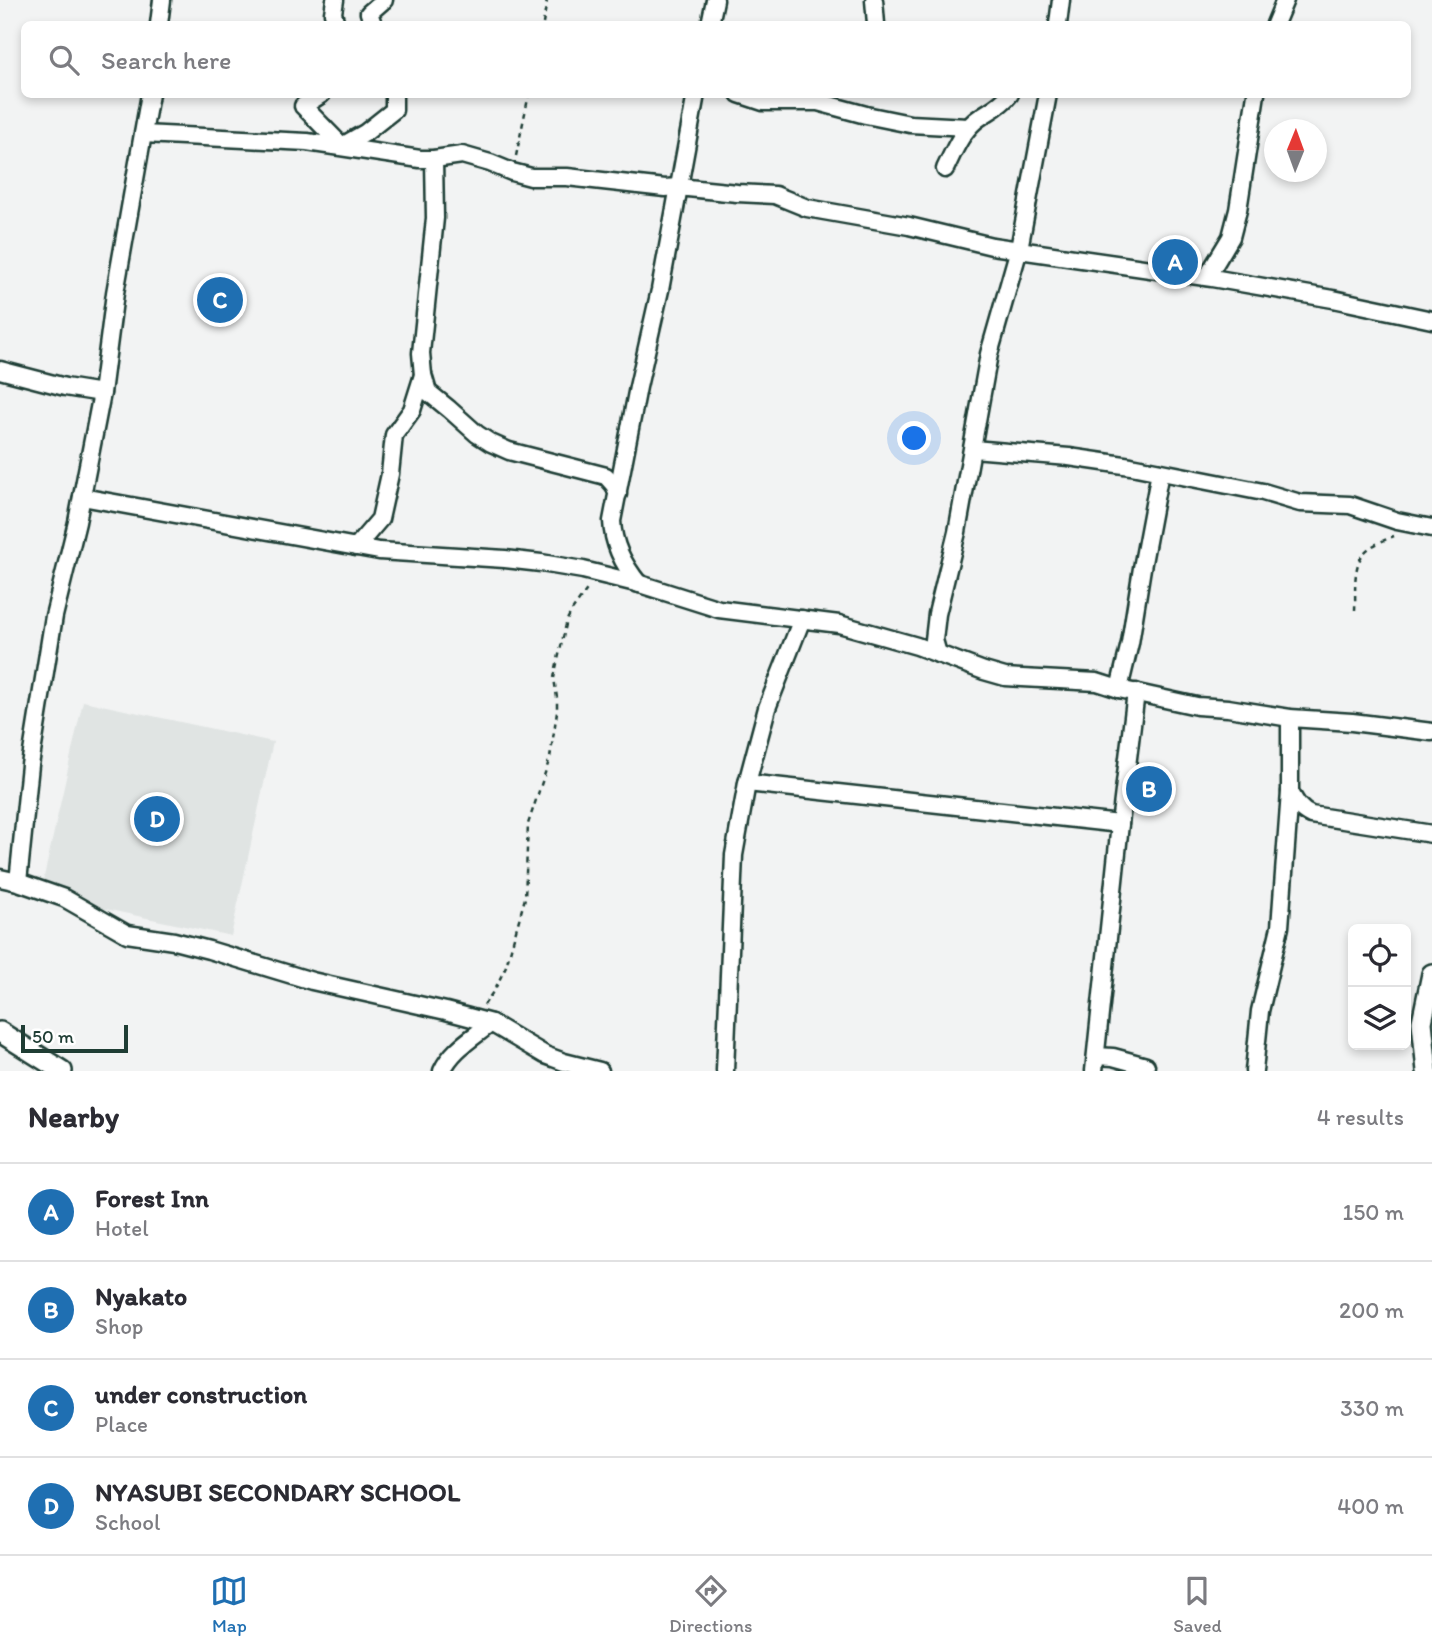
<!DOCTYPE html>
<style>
body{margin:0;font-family:Itim,sans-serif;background:#f2f2f3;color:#2b2b33}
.controls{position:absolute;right:21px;bottom:21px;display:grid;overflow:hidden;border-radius:10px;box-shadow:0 4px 10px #0003}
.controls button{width:63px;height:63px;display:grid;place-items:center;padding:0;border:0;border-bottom:2px solid #e1e1e2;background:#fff;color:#2b2b33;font:35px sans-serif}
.compass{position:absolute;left:1264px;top:119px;width:63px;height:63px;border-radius:50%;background:#fff;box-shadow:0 4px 10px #0003;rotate:1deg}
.scale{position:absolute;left:21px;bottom:18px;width:107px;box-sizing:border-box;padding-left:7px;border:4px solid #1f3d34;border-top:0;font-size:19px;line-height:24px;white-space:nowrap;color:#1f3d34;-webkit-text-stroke:5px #fff;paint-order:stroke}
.you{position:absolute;left:915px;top:439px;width:24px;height:24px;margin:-18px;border:5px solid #fff;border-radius:50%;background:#1a73e8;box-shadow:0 0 0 10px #1a73e833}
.badge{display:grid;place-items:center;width:46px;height:46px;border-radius:50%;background:#1f6fb2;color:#fff;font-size:23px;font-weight:700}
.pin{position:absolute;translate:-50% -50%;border:4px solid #fff;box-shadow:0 2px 7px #0006}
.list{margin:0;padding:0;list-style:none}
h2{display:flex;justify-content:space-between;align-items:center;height:91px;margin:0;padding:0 28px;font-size:30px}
h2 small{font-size:23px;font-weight:400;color:#7c7c81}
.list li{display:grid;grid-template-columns:46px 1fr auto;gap:21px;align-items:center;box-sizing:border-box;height:98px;padding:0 28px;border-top:2px solid #e1e1e2}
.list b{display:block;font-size:26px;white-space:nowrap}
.list p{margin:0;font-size:23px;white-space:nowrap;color:#7c7c81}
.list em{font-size:23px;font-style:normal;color:#7c7c81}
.icon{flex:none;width:38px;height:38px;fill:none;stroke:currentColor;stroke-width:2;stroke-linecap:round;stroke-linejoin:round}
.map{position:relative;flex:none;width:1432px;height:1071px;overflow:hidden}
.search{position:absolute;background:#fff;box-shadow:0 4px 10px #0003;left:21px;right:21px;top:21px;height:77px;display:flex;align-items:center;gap:18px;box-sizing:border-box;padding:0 24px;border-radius:10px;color:#7c7c81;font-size:26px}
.sheet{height:483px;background:#fff}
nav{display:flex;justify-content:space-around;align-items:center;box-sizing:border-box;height:98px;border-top:2px solid #e1e1e2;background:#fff;font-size:19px;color:#7c7c81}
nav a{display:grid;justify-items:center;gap:4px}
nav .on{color:#1f6fb2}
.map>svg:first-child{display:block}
.built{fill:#e0e4e3}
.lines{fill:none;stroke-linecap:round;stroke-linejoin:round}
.minor-casing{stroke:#1f3d34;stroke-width:21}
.tertiary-casing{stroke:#1f3d34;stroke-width:24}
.path{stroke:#1f3d34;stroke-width:2.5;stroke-dasharray:5 5;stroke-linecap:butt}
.minor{stroke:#fff;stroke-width:16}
.tertiary{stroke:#fff;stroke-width:19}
</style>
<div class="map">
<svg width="1432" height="1071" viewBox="0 0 1432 1071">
<rect width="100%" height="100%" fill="#f2f3f3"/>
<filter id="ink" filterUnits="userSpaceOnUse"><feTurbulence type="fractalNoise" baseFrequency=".0143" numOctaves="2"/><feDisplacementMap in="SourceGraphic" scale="14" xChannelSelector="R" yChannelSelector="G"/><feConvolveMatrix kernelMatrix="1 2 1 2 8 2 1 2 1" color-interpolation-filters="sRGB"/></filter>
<g filter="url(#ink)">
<path class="built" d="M83 701 273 742 231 936 40 895Z"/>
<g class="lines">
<defs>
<g id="minor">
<path d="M335 0 333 13 336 24"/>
<path d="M874 0 876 24"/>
<path d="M159 24 162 0"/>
<path d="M373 24 369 13 384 0"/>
<path d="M710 24 715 0"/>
<path d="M1058 24 1061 0"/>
<path d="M1275 24 1285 0"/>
<path d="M322 94 303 106 342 146 365 133 394 110V94"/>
<path d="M739 94 763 102H818L866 115 910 124 968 127"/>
<path d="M143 134 307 142 420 159H434L462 155 490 163 512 172 531 177H567L665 188 678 187 737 193 775 195 807 208 909 226 992 246 1212 278 1333 299 1432 320"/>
<path d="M434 159 435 218 421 353 423 375 428 392 449 409 477 434 491 443 509 451 606 476 614 485 618 494"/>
<path d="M945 169C953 153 960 134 975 121 987 111 999 108 1010 94"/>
<path d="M1207 277 1231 237 1238 210 1256 94"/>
<path d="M0 370 65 387 102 393"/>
<path d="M973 449 1069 457 1131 466 1263 492 1300 503 1350 505 1397 521 1432 528"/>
<path d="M82 497 379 551 505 559 541 563 583 570 640 584 719 609 839 624 917 646 984 671 1005 677 1097 682 1119 689 1197 706 1228 708 1290 718 1352 722 1432 732"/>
<path d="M356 547 380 519 390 474 394 435 412 410 423 375"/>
<path d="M639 584C625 567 613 545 612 521L638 387 660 290 696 94"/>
<path d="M938 654 934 640 937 614 957 532 989 354 1019 249 1048 94"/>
<path d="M1119 689 1130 643 1142 568 1160 472"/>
<path d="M747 783 1120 824"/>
<path d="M1290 792C1296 803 1300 810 1311 815L1432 834"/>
<path d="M0 878 18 882 64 898 127 934 174 941 209 950 312 981 446 1011 491 1023 545 1055 564 1062 600 1071"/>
<path d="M18 882 30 765 54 616 77 522 102 393 115 293 150 94"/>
<path d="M1096 1056 1113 1057 1146 1066"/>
<path d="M442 1071C452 1049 473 1038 491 1023"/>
<path d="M725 1071 734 855 747 783 767 708 802 619"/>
<path d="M1094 1071 1120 824 1136 692"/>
<path d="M1254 1071 1260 1011 1280 927 1290 792V718"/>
</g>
<g id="tertiary">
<path d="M0 1032 62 1071"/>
<path d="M1427 1071 1422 1022 1432 974"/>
</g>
</defs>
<use href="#minor" class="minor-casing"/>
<use href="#tertiary" class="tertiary-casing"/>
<g class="path">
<path d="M543 24 547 0"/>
<path d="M516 156 529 94"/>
<path d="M1355 610C1356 593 1352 567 1364 553 1371 545 1385 540 1394 536"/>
<path d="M484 1005 495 989 506 966 525 898 528 824 550 758 557 712V698L554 678 556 668 567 620 571 612 588 588"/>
</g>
<use href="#minor" class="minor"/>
<use href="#tertiary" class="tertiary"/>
</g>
</g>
</svg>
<div class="controls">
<button><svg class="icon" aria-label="locate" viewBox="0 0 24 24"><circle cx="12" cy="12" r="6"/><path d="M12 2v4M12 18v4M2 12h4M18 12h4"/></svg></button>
<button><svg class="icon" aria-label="layers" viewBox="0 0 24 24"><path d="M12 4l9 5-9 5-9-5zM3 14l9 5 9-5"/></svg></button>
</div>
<svg class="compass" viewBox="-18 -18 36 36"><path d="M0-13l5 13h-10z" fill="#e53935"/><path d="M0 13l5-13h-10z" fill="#7c7c81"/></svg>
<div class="scale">50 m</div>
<div class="you"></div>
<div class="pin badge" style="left:1175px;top:262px">A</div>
<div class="pin badge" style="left:1149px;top:789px">B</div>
<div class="pin badge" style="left:220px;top:300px">C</div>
<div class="pin badge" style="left:157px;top:819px">D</div>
<div class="search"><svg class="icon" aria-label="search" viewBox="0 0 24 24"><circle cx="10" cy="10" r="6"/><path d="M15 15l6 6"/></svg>Search here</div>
</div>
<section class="sheet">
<h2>Nearby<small>4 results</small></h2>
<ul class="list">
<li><span class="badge">A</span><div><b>Forest Inn</b><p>Hotel</p></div><em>150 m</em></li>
<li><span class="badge">B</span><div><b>Nyakato</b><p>Shop</p></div><em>200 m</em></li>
<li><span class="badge">C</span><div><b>under construction</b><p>Place</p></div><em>330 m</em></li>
<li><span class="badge">D</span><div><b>NYASUBI SECONDARY SCHOOL</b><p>School</p></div><em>400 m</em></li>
</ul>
</section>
<nav>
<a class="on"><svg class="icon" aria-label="map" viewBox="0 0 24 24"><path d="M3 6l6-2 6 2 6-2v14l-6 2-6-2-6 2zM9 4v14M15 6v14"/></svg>Map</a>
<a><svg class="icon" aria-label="directions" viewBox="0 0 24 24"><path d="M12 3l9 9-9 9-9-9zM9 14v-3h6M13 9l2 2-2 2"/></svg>Directions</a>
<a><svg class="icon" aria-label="saved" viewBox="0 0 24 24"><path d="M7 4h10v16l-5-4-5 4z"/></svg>Saved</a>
</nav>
